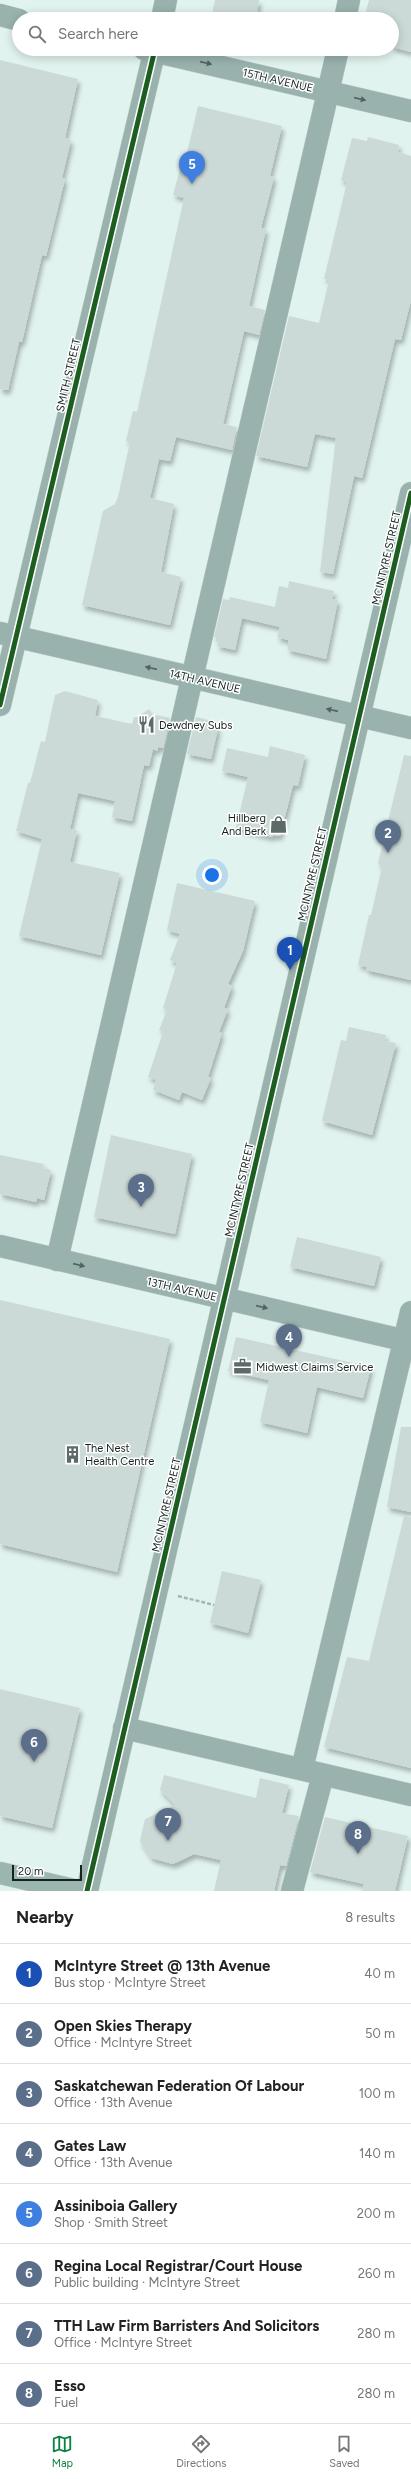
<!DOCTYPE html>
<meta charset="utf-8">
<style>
body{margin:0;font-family:Figtree,sans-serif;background:#f6f6f6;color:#222}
.scale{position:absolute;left:12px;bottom:10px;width:70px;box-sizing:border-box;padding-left:4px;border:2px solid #15221f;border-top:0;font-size:11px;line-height:14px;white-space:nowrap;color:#15221f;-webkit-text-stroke:3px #fff;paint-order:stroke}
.you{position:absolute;left:212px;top:875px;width:14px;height:14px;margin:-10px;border:3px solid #fff;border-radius:50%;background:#1a73e8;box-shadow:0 0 0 6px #1a73e833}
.badge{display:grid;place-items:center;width:26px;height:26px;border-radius:50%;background:#0b8043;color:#fff;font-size:13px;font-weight:700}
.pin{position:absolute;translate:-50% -33px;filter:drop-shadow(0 1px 2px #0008)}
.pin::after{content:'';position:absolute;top:21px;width:14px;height:12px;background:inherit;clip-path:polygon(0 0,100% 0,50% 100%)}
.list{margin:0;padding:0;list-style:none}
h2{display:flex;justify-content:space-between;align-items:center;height:52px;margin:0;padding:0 16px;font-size:17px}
h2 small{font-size:13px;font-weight:400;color:#767676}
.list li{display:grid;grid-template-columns:26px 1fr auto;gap:12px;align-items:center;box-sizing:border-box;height:60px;padding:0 16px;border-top:1px solid #e0e0e0}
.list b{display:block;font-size:15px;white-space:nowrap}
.list p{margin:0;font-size:13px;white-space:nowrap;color:#767676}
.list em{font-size:13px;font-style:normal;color:#767676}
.icon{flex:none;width:22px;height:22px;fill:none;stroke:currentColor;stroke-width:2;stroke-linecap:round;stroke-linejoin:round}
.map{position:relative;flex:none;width:411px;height:1891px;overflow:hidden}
.search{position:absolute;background:#fff;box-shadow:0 2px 10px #0003;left:12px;right:12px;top:12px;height:44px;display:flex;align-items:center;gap:10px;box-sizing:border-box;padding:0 14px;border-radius:22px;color:#767676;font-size:15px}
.sheet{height:532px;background:#fff}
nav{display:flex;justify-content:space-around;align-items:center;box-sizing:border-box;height:56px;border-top:1px solid #e0e0e0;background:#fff;font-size:11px;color:#767676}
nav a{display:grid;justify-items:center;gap:2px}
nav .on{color:#0b8043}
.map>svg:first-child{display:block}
.building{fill:#ccdad7;filter:url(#shadow)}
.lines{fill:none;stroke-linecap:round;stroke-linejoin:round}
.minor-casing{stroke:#c2d0cd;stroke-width:23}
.major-casing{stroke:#c2d0cd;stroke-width:23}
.path{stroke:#a4b7b3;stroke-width:2.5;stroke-dasharray:4 2;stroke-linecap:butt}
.minor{stroke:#99b2ad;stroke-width:22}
.major{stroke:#9bb5af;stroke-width:22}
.cycleway-casing{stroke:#fff;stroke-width:8}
.cycleway{stroke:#1b5e20;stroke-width:5}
.oneway{fill:#50635f}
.labels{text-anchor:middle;stroke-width:3;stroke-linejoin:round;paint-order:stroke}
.street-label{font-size:11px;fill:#15221f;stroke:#fff}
.poi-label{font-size:11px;fill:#15221f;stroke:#fff;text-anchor:start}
</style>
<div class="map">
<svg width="411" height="1891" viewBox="0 0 411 1891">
<defs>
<filter id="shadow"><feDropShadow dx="2.5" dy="4.5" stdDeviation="2" flood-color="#0004"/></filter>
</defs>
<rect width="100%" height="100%" fill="#e1f3ef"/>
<g class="building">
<path d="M215 0H259L256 19H211Z"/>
<path d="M369 0H411V52L392 47V19H364Z"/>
<path d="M0 60 78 79 65 138 71 140 62 178 65 179 46 256 42 255 22 342H19L8 390 0 389Z"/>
<path d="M198 106 282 126 270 176 274 177 261 228 266 229 249 306 265 310 259 335 244 331 223 424 237 427 232 450 176 437 170 461 159 459 150 498 174 504 161 572 181 577 170 625 82 605 103 511 115 504 118 497 130 442 126 441 133 411 137 412 184 198 173 195 180 169 183 170Z"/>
<path d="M368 137 399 145 398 152 411 156V300L401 340 395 339 362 478 354 476 333 574 320 572 336 438 315 434 307 467 256 456 289 316 319 323 329 280 324 279 347 182 341 180 352 138 367 141Z"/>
<path d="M289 581 334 591 332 599 338 600 326 659 288 650V640L277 637 280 627 242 618 235 650 217 646 219 638 214 637 223 599 229 600 230 597 275 607 279 586 288 588Z"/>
<path d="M65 691 98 700 95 716 132 724 134 717H137L149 709 152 714 170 718 163 748 158 747 157 751 153 749 149 766 144 765 132 821 112 817 115 801 78 793 70 829 77 830 70 862 120 873 101 955 19 936 42 839 16 831 28 783H30L41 741 45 742 55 695Z"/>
<path d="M196 717 217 722 216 728 218 729 211 759 187 754Z"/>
<path d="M270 746 305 755 298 786 293 785 280 836 273 835 272 837 236 828 248 777 222 771 227 748 268 757Z"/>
<path d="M404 755 411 756V980L366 970 367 967 358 965 369 915H371L382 867 378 863Z"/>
<path d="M177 883 255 901 243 951 228 984 232 986 224 1008 228 1009 219 1032 222 1033 208 1077 211 1078 202 1100 182 1092 179 1100 153 1090 156 1080 148 1077 163 1032 159 1030 167 1010 163 1008 177 963 170 960 180 934 167 930Z"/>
<path d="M349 1027 386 1035 385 1041 396 1043 372 1135 322 1121 341 1040 346 1041Z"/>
<path d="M111 1135 192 1154 175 1234 94 1217Z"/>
<path d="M0 1155 44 1164 43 1168 51 1170 44 1200 37 1198 36 1202 0 1194Z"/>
<path d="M297 1237 381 1257 374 1286 290 1267Z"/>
<path d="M0 1300 170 1339 117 1572 0 1544Z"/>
<path d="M236 1337 371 1367 363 1398 317 1387 307 1433 260 1422 269 1380 228 1371Z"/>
<path d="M401 1427H411V1512L387 1507Z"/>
<path d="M404 1516 411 1517V1768L324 1747 347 1657 369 1661Z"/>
<path d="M222 1571 261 1580 248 1633 210 1623Z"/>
<path d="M0 1689 80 1708 52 1828 0 1816Z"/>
<path d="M164 1775 256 1798 260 1778 289 1785 282 1813 299 1816 286 1866 280 1865 274 1891H214L221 1860 194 1854 173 1864 151 1858 140 1841 145 1819 175 1805 160 1790Z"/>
<path d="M325 1817 408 1836 395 1891H362L364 1884 310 1872Z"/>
</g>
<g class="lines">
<defs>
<g id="minor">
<path d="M0 15 19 20"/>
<path d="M162 19 166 0"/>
<path d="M345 19 349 0"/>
<path d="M144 49 411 111"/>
<path d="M0 633 411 728"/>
<path d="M0 705 155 49"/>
<path d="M0 1246 411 1342"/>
<path d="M57 1260 338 49"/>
<path d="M124 1728 411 1795"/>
<path d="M302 1769 411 1312"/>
<path d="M87 1891 411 493"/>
<path d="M292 1891 323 1775"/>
</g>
<path id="major" d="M0 1873 78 1891"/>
</defs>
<use href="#minor" class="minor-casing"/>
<use href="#major" class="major-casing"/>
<path class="path" d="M178 1596 214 1605"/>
<use href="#minor" class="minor"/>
<use href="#major" class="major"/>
<defs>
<g id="cycleway">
<path d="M0 705 155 49"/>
<path d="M87 1891 411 493"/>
</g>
</defs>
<use href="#cycleway" class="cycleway-casing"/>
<use href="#cycleway" class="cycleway"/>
</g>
<defs><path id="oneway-solid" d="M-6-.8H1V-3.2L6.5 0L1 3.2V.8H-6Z"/></defs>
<g class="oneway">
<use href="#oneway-solid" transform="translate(206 63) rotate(13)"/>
<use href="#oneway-solid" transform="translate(360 99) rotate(13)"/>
<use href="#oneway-solid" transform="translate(151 668) rotate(-167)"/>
<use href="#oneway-solid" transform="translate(332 710) rotate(-167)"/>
<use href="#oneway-solid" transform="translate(79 1265) rotate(13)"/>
<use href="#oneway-solid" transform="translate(262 1307) rotate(13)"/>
</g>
<defs>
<symbol id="restaurant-bare" viewBox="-9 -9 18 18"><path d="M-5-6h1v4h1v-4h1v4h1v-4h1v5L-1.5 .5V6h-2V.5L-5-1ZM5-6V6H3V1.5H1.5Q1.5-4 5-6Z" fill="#5c6b68" stroke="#fff" stroke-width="2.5" paint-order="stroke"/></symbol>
<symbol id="shop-bare" viewBox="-9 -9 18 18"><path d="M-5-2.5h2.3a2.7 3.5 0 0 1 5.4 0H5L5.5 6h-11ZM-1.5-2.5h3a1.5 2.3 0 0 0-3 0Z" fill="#5c6b68" stroke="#fff" stroke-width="2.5" paint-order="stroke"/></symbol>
<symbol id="office-bare" viewBox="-9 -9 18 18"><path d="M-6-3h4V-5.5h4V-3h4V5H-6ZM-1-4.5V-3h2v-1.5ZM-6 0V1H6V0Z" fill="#5c6b68" stroke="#fff" stroke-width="2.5" paint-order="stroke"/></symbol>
<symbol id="building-bare" viewBox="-9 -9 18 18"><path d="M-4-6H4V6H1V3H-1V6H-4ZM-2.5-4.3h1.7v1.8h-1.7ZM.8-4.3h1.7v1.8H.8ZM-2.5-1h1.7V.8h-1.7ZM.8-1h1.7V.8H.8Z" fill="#5c6b68" stroke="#fff" stroke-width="2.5" paint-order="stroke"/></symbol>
</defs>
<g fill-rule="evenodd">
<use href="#restaurant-bare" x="134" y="712" width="25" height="25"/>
<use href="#shop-bare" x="266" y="812" width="25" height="25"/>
<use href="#office-bare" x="230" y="1354" width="25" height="25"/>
<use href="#building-bare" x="60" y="1442" width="25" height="25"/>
</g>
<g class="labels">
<g class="street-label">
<text transform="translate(278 80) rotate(13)" y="4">15TH AVENUE</text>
<text transform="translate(68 375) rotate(-77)" y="4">SMITH STREET</text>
<text transform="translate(386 558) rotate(-77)" y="4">MCINTYRE STREET</text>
<text transform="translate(205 681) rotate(13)" y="4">14TH AVENUE</text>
<text transform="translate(312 874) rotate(-77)" y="4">MCINTYRE STREET</text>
<text transform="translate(239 1190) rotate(-77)" y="4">MCINTYRE STREET</text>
<text transform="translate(182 1289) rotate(13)" y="4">13TH AVENUE</text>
<text transform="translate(166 1505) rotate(-77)" y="4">MCINTYRE STREET</text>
</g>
<g class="poi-label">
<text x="159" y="729">Dewdney Subs</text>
<text x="266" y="822" text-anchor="end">Hillberg<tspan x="266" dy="13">And Berk</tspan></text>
<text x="256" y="1371">Midwest Claims Service</text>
<text x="85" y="1452">The Nest<tspan x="85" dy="13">Health Centre</tspan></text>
</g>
</g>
</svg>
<div class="scale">20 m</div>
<div class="you"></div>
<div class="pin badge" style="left:290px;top:970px;background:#1a4fb4">1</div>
<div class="pin badge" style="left:388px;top:853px;background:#5c6f8a">2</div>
<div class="pin badge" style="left:141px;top:1207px;background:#5c6f8a">3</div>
<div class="pin badge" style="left:289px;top:1357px;background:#5c6f8a">4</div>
<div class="pin badge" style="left:192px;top:184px;background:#3f7fe0">5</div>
<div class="pin badge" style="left:34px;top:1762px;background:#5c6f8a">6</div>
<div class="pin badge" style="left:168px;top:1841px;background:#5c6f8a">7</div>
<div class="pin badge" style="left:358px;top:1854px;background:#5c6f8a">8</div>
<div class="search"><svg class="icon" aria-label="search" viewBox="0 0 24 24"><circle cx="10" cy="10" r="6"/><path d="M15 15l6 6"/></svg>Search here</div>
</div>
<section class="sheet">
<h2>Nearby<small>8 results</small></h2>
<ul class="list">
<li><span class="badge" style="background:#1a4fb4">1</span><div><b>McIntyre Street @ 13th Avenue</b><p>Bus stop · McIntyre Street</p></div><em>40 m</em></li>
<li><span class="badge" style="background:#5c6f8a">2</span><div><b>Open Skies Therapy</b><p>Office · McIntyre Street</p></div><em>50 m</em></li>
<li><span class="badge" style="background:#5c6f8a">3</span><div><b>Saskatchewan Federation Of Labour</b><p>Office · 13th Avenue</p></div><em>100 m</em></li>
<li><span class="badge" style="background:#5c6f8a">4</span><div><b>Gates Law</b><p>Office · 13th Avenue</p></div><em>140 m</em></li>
<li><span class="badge" style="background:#3f7fe0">5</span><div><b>Assiniboia Gallery</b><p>Shop · Smith Street</p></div><em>200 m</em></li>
<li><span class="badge" style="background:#5c6f8a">6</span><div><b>Regina Local Registrar/Court House</b><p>Public building · McIntyre Street</p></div><em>260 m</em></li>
<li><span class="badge" style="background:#5c6f8a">7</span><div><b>TTH Law Firm Barristers And Solicitors</b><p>Office · McIntyre Street</p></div><em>280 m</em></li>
<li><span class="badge" style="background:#5c6f8a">8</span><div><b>Esso</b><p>Fuel</p></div><em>280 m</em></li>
</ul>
</section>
<nav>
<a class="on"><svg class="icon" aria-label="map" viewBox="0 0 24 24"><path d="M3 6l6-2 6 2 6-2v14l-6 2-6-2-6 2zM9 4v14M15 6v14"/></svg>Map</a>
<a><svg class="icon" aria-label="directions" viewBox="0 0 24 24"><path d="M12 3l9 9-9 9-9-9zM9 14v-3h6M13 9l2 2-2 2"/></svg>Directions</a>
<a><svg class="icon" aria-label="saved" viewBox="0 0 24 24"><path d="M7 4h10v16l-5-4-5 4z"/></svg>Saved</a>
</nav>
